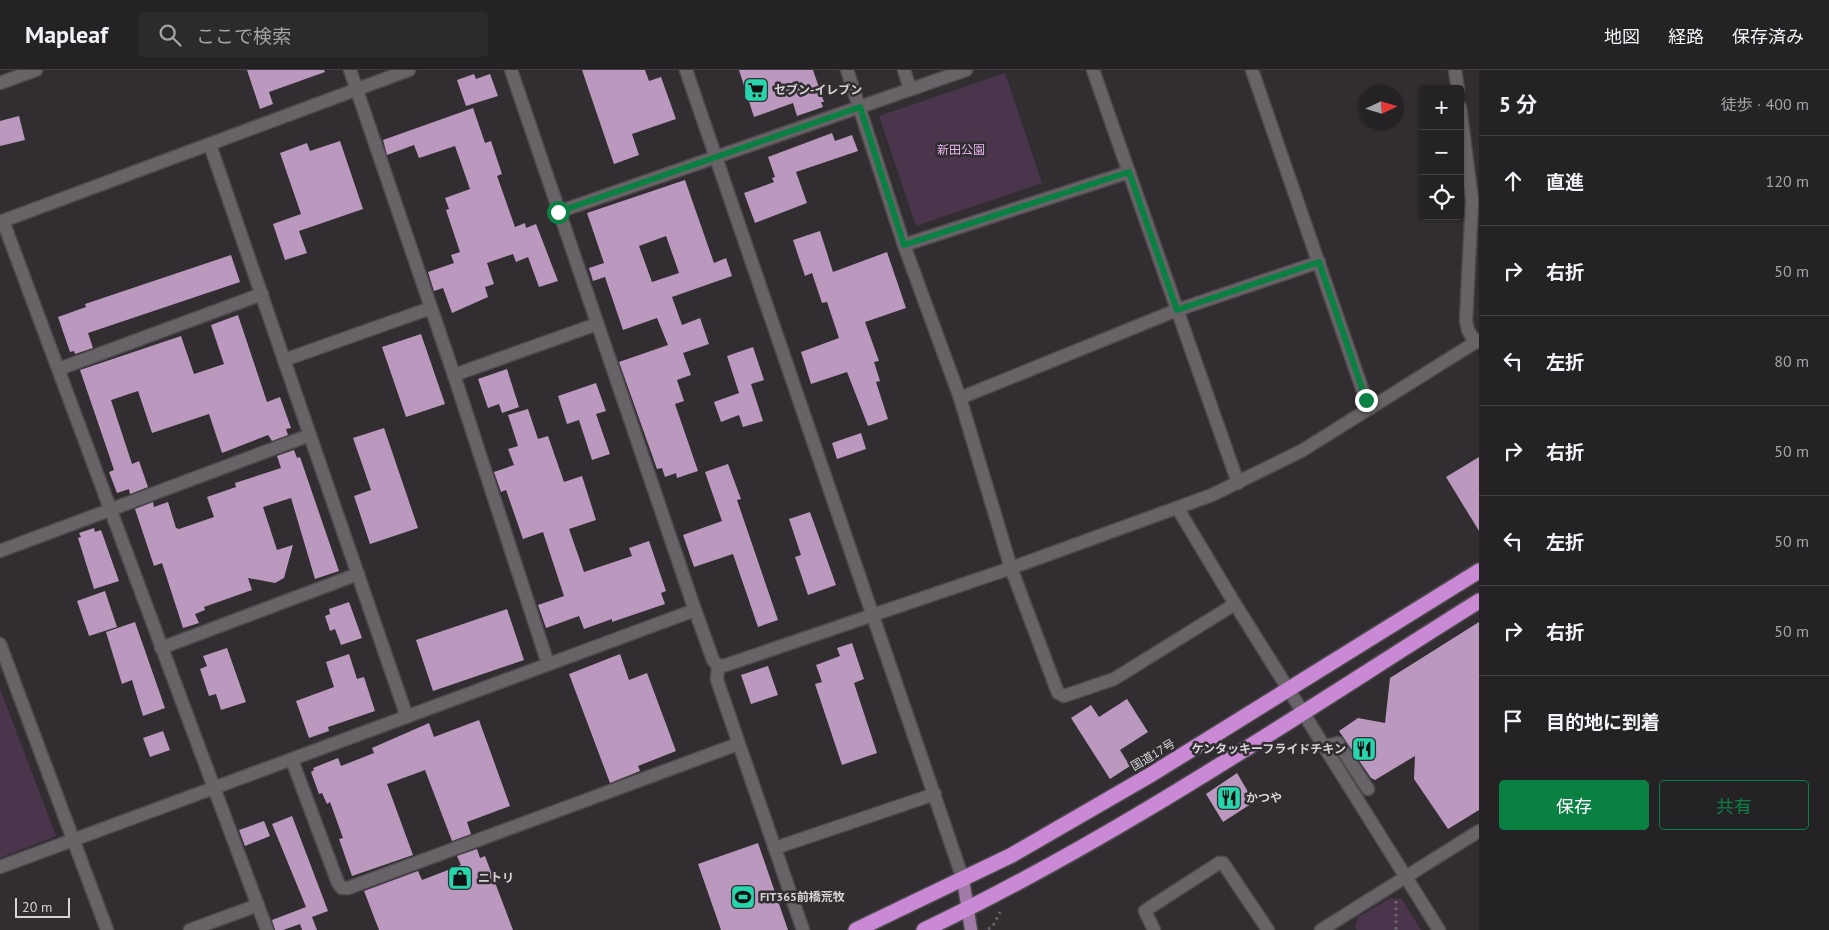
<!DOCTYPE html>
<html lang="ja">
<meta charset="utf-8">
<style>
body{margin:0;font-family:"PT Sans","Noto Sans JP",sans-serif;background:#2d2a2d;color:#f1f3f6}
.controls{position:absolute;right:15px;top:15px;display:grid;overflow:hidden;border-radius:5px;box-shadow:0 1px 4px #0004}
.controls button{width:45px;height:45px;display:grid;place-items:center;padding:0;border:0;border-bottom:1px solid #423f42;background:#252225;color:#f1f3f6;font:25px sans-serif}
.compass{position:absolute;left:1359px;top:15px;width:45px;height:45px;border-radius:50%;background:#252225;box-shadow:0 1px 4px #0004;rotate:86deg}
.scale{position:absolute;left:15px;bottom:12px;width:55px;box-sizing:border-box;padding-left:5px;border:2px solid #d5d3d6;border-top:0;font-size:14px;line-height:18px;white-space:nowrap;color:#d5d3d6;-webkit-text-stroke:4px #312d31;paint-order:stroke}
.stop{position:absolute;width:15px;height:15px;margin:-11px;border:4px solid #0b8043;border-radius:50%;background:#fff}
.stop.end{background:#0b8043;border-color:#fff;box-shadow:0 1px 5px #0008}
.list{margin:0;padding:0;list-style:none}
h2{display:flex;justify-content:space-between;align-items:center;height:65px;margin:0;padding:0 20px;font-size:21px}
h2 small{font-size:16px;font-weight:400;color:#a3a4a7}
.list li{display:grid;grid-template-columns:32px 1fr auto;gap:15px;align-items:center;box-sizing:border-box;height:90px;padding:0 20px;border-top:1px solid #423f42}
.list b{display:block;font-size:19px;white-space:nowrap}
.list em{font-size:16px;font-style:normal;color:#a3a4a7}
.actions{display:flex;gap:10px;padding:15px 20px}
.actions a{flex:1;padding:11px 0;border:1px solid #0b8043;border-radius:5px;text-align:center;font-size:18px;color:#0b8043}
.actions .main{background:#0b8043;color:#fff}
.icon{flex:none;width:28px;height:28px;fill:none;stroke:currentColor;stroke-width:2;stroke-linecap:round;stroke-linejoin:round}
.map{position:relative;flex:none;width:1479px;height:860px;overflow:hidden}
header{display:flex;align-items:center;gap:30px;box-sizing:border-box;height:70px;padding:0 25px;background:#252225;border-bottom:1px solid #423f42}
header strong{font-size:24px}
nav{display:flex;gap:28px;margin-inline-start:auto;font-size:18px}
.search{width:350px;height:45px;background:#2d2a2d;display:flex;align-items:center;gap:12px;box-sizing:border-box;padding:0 18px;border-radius:5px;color:#a3a4a7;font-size:19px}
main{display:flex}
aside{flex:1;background:#252225}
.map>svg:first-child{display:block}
.green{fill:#4a354d}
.building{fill:#bb99bf;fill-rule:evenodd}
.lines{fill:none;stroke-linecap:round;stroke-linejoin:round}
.minor-casing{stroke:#4e4a4e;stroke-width:15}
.major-casing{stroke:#4e4a4e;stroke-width:15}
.highway-casing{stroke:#4e4a4e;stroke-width:18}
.path{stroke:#69666a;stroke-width:3;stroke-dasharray:2.5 4;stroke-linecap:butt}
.minor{stroke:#676367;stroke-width:12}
.major{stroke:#a27aa8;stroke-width:12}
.highway{stroke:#ca89d4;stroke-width:15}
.route{stroke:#0b8043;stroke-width:6}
.labels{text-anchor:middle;stroke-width:5;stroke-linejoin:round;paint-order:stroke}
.poi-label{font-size:12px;font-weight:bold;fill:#d5d3d6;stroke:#312d31;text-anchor:start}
.park-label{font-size:12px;fill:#e6b3ed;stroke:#312d31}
.street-label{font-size:12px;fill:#d5d3d6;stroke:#312d31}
</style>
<header>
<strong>Mapleaf</strong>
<div class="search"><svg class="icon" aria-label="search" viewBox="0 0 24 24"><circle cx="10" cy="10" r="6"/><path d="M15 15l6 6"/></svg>ここで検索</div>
<nav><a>地図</a><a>経路</a><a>保存済み</a></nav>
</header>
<main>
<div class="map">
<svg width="1479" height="860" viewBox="0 0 1479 860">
<rect width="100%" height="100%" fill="#312d31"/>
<g class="green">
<path d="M1005 3 1042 113 916 156 879 46Z"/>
<path d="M0 619 56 766 0 788Z"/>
<path d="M1391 828 1402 829 1421 860H1357L1355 857 1358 847Z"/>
</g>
<g class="building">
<path d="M247 0H324L325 2 269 22 273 34 260 39Z"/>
<path d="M582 0H645L649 11 661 7 676 49 632 64 639 85 614 94Z"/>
<path d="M739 0H813L824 32H821L823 37 797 46 793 33 754 47Z"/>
<path d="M474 4 476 9 490 4 498 26 466 36 457 10Z"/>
<path d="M473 38 485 73 491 71 502 104 497 106 515 157 525 153 526 158 536 154 558 211 539 217 528 187 516 192 513 184 487 193 494 214 485 217 488 227 452 243 443 218 434 221 428 202 454 193 451 185 460 182 446 140 449 139 445 128 470 119 455 76 419 88 414 75 387 85 383 70Z"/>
<path d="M19 46 25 70 0 76V51Z"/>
<path d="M832 63 835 71 852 65 858 81 796 102 807 133 755 153 744 123 774 112 772 108 775 107 768 87Z"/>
<path d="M340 71 363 139 299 161 307 183 285 190 273 154 301 144 280 83 307 73 310 81Z"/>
<path d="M685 110 714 193 726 188 732 206 672 227 682 255 700 248 709 274 683 283 691 305 677 310 684 331 675 334 698 401 677 408 676 403 665 407 662 398 657 399 619 292 668 275 657 248 623 260 605 207 593 211 589 198 604 193 587 143ZM666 166 679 203 652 212 639 176Z"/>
<path d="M820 161 833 202 887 182 906 238 865 252 879 291 874 292 880 311 876 312 888 349 868 356 847 302 811 314 801 282 839 268 827 232 822 233 812 203 805 206 793 170Z"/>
<path d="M231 185 240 212 88 263 93 278 75 284 74 281 70 282 58 247 86 237 85 234Z"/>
<path d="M238 245 267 332 280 327 291 358 286 359 288 365 272 371 268 365 222 383 209 344 152 363 138 321 111 330 132 394 139 391 148 417 130 424 129 419 117 423 109 402 114 400 110 388 80 300 181 266 194 304 224 294 211 255Z"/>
<path d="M421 264 445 334 406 347 382 277Z"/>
<path d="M753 277 764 310 751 314 763 351 743 357 739 345 721 352 714 332 739 323 727 286Z"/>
<path d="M507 299 519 337 502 343 499 334 488 338 478 309Z"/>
<path d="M596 313 606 341 596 344 610 384 592 390 579 350 567 354 558 326Z"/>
<path d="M528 339 538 369 548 366 564 412 582 406 596 450 569 459 584 502 632 486 629 478 649 471 666 521 661 523 665 534 612 552V549L584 559 579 546 546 558 538 535 564 526 543 462 523 469 506 420 501 422 494 402 514 395 508 379 518 376 508 345Z"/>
<path d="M384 358 418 458 370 474 354 426 371 420 353 368Z"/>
<path d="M861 363 866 379 837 389 832 373Z"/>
<path d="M294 380 297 388 300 387 339 501 315 509 291 428 263 437 277 480 293 475 284 508 275 513 248 508 252 520 204 537 205 540 195 544 199 553 183 558 162 493 154 496 135 439 153 432 154 437 168 432 176 458 179 459 214 447 207 427 236 417 235 413 281 398 277 386Z"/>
<path d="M1479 387V461L1446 407Z"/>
<path d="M728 394 741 429 737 430 778 550 758 557 733 484 694 497 683 465 722 451 705 402Z"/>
<path d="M810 442 836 515 808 525 795 487 801 485 789 449Z"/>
<path d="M94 458 95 462 101 460 119 511 94 519 78 468 81 467 79 463Z"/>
<path d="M105 521 117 557 89 566 77 531Z"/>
<path d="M349 532 362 568 341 575 335 559 330 561 325 546 330 544 329 539Z"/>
<path d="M507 539 524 590 433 621 416 570Z"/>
<path d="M135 552 165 638 143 646 132 610 122 614 106 562Z"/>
<path d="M1479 552V740L1448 759 1414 709 1415 686 1375 710 1371 708 1339 661 1358 648 1385 653 1390 608Z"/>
<path d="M852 573 864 609 854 613 877 683 842 695 815 614 822 612 816 595 840 586 837 578Z"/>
<path d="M227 578 246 632 221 640 216 624 209 626 200 599 207 596 203 586Z"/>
<path d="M349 584 357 609 364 607 375 641 328 657 329 661 309 668 296 631 334 617 326 592Z"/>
<path d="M620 584 629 610 647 603 676 681 638 696 640 701 610 713 569 604Z"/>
<path d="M768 596 778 625 751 634 741 605Z"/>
<path d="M1127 629 1148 662 1120 680 1130 696 1110 709 1071 648 1091 635 1099 647Z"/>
<path d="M479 650 510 736 467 752 471 764 452 771 425 700 387 714 413 785 352 806 339 769 343 768 330 732 327 734 322 723 319 724 311 702 314 700 313 698 338 688 341 696 374 683 372 678 429 653 434 667Z"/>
<path d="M163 661 170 680 150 687 143 668Z"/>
<path d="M1237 703 1254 732 1223 752 1206 724Z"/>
<path d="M292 746 328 841 312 847 317 860H302L300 854 283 860H275L272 850 306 837 272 754Z"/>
<path d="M264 751 270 766 245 776 239 760Z"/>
<path d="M758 773 788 860H721L698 794Z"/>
<path d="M477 779 480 788 485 786 513 860H379L364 821 418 801 422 810 461 795 457 786Z"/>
</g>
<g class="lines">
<defs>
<g id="minor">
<path d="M350 0 454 305 548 594"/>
<path d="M511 0 695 540 713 590 718 596 726 595 1011 498 1212 425 1303 380 1479 270"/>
<path d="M686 0 963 809"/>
<path d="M847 0 904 175 960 328 1011 498 1058 623 1064 626 1114 609 1235 534"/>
<path d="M904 0 910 19"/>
<path d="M1093 0 1238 413"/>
<path d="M1252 0 1366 330 1371 338"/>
<path d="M1455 0 1458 19"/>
<path d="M0 13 36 0"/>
<path d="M1460 37 1472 130 1466 251 1468 260 1475 273"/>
<path d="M210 75 407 647"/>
<path d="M558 142 966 0"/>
<path d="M3 151 267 860"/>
<path d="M0 152 409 0"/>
<path d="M904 175 1129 102"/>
<path d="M284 290 431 238"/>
<path d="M59 299 262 224"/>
<path d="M454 305 597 254"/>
<path d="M960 328 1177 240 1319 192"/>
<path d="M1178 439 1235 534 1439 860"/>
<path d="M0 481 310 365"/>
<path d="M0 574 107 860"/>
<path d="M161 578 358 504"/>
<path d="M718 596 717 610 803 860"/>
<path d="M1325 676 1338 673 1368 719"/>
<path d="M292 690 338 813 342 818H348L738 674"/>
<path d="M775 778 935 724"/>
<path d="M0 797 695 540"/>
<path d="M190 860 258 835"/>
<path d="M1154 860 1145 841 1149 838 1219 793H1223L1268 860"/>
<path d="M1321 860 1479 761"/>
</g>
<path id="major" d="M963 809 971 860"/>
<g id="highway">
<path d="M856 860 1012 785 1152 704 1479 501"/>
<path d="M924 860C1119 767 1297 645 1479 531"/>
</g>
</defs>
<use href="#minor" class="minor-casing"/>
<use href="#major" class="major-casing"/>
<use href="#highway" class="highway-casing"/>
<g class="path">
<path d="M1396 831V860"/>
<path d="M988 859 993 856 1000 842"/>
</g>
<use href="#minor" class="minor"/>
<use href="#major" class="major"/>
<use href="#highway" class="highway"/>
</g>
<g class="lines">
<path class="route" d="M558 142 860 37 904 175 1129 102 1177 240 1319 192 1366 330"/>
</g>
<defs>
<symbol id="supermarket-square" viewBox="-11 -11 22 22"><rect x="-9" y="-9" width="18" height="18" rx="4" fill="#27d5ad" stroke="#312d31"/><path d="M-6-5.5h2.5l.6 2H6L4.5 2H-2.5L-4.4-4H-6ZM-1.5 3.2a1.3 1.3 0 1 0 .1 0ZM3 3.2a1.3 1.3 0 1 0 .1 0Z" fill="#111"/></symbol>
<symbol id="restaurant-square" viewBox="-11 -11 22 22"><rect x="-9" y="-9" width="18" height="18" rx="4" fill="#27d5ad" stroke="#312d31"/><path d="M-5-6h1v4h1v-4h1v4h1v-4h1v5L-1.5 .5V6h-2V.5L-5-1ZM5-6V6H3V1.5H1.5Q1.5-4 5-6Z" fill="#111"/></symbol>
<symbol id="shop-square" viewBox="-11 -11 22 22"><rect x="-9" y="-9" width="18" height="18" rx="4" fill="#27d5ad" stroke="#312d31"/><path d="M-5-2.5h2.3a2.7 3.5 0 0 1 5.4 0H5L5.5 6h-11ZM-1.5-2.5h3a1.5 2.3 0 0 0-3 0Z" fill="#111"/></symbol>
<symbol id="stadium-square" viewBox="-11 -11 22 22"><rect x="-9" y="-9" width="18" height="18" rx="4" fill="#27d5ad" stroke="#312d31"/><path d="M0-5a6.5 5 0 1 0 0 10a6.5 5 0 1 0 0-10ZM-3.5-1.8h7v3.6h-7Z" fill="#111"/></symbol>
</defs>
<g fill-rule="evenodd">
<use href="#supermarket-square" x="742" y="6" width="28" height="28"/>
<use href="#restaurant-square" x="1350" y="665" width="28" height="28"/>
<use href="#restaurant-square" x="1215" y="714" width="28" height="28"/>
<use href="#shop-square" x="446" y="794" width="28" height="28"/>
<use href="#stadium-square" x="729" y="813" width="28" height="28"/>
</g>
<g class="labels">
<g class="poi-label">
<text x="774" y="24">セブン-イレブン</text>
<text x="1346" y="683" text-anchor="end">ケンタッキーフライドチキン</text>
<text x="1246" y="732">かつや</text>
<text x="478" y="812">ニトリ</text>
<text x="760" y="831">FIT365前橋荒牧</text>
</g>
<g class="park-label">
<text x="961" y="84">新田公園</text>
</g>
<g class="street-label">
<text transform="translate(1153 685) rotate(-31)" y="4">国道17号</text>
</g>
</g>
</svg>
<div class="controls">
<button>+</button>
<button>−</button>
<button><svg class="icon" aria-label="locate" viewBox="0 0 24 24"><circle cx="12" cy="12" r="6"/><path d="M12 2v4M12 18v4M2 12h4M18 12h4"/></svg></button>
</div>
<svg class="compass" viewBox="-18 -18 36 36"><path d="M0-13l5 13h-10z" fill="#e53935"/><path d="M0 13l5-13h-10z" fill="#a3a4a7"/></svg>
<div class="scale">20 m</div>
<div class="stop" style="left:558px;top:142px"></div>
<div class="stop end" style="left:1366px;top:330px"></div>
</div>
<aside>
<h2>5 分<small>徒歩 · 400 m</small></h2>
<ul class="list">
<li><svg class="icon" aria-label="ahead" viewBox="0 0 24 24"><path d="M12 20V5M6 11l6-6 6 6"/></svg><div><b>直進</b></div><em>120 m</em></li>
<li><svg class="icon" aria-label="right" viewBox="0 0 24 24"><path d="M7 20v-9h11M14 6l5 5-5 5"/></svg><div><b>右折</b></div><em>50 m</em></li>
<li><svg class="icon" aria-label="left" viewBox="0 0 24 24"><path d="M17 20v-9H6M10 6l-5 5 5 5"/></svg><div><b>左折</b></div><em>80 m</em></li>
<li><svg class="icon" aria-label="right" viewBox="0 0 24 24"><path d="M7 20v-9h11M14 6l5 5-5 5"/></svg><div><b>右折</b></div><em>50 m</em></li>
<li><svg class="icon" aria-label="left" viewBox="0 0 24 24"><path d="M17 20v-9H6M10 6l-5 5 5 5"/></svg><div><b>左折</b></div><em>50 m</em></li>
<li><svg class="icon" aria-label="right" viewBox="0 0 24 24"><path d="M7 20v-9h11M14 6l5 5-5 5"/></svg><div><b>右折</b></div><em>50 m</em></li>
<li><svg class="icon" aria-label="arrive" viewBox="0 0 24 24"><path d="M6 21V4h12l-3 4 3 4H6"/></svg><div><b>目的地に到着</b></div></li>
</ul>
<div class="actions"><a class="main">保存</a><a>共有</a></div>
</aside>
</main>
